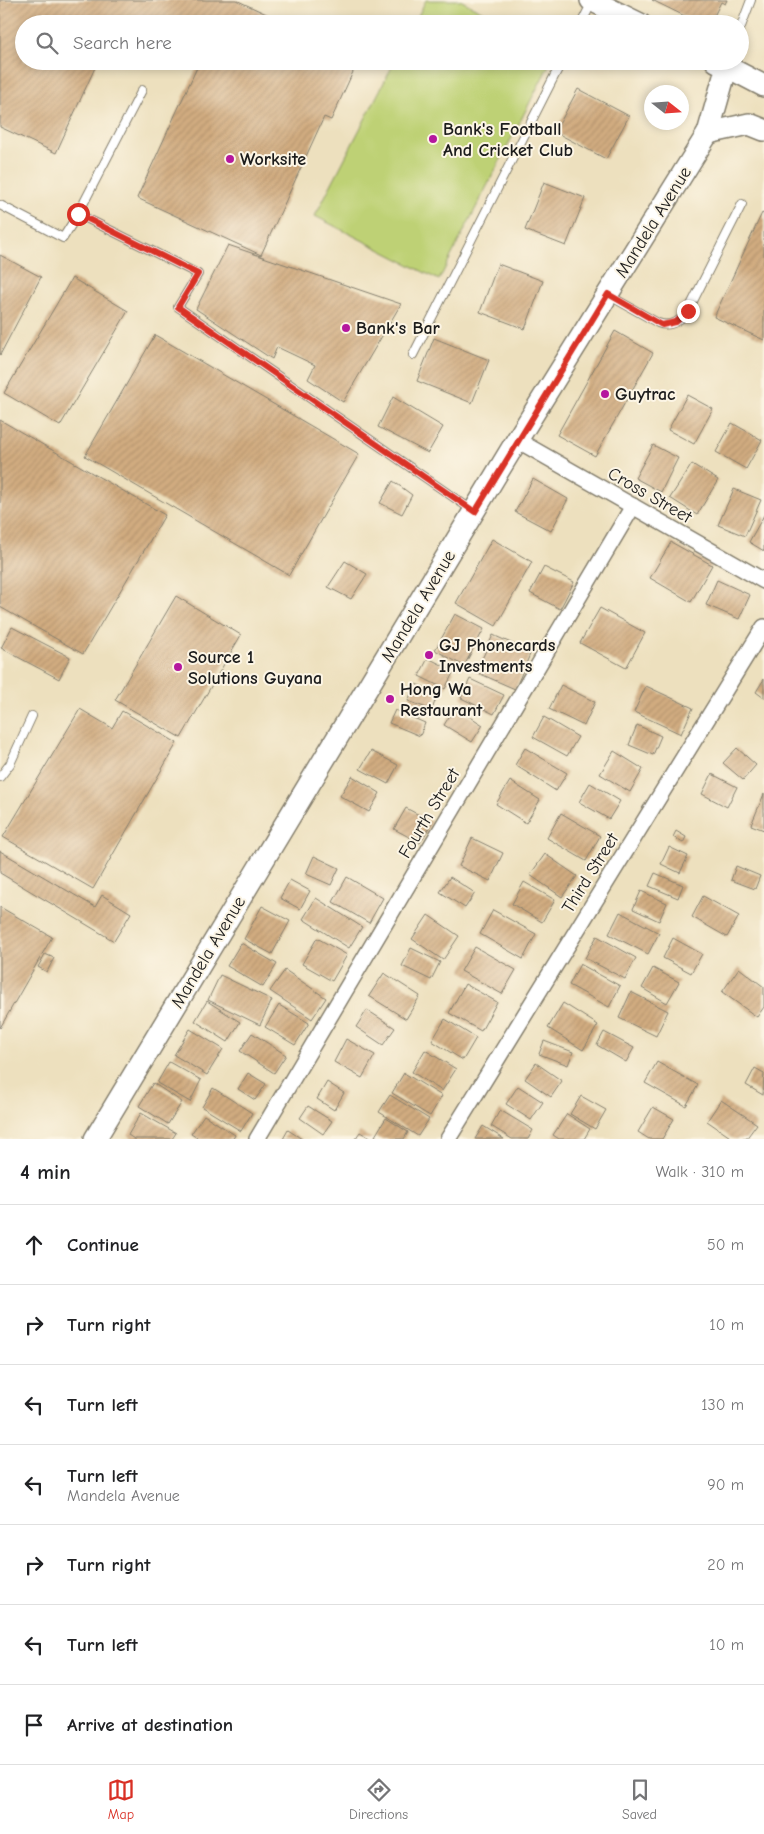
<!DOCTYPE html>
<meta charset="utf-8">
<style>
body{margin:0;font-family:"Comic Neue",sans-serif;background:#f6f6f6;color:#202124}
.compass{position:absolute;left:644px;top:85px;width:45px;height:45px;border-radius:50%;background:#fff;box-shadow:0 2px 8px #0003;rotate:107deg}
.stop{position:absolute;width:15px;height:15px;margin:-11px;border:4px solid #d93025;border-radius:50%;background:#fff}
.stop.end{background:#d93025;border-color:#fff;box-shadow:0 1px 5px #0008}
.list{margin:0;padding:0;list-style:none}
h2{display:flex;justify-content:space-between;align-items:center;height:65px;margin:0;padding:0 20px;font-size:21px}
h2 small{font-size:16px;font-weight:400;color:#757577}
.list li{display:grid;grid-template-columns:32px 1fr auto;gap:15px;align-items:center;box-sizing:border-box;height:80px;padding:0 20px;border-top:1px solid #e0e0e0}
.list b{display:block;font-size:19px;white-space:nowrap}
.list p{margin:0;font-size:16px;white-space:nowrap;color:#757577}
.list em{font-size:16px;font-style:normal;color:#757577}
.icon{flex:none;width:28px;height:28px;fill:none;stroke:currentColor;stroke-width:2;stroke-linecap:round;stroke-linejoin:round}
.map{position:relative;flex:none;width:764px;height:1139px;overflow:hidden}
.search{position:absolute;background:#fff;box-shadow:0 2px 8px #0003;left:15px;right:15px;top:15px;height:55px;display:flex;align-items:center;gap:12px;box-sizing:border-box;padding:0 18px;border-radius:28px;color:#757577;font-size:19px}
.sheet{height:625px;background:#fff}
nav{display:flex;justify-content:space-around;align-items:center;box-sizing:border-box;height:70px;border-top:1px solid #e0e0e0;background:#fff;font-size:14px;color:#757577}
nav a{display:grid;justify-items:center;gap:2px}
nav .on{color:#d93025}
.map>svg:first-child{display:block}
.pitch{fill:#bed175;stroke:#6d7648}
.building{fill:url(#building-hatch)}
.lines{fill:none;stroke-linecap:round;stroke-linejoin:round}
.lane-casing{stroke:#847e6d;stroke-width:10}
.street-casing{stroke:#847e6d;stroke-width:18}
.secondary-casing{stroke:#847e6d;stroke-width:24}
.lane{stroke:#fff;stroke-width:8}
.street{stroke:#fff;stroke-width:15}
.secondary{stroke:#fff;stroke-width:21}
.route{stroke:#d93025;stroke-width:6}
.poi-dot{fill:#b5179e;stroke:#fcf5e5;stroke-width:2}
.labels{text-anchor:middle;stroke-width:4;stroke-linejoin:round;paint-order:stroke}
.poi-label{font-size:18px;font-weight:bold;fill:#1c1c1c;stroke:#fcf5e5;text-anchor:start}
.street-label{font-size:18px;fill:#1c1c1c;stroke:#fcf5e5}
</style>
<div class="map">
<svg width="764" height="1139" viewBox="0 0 764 1139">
<defs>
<pattern id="building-hatch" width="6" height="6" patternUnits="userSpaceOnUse" patternTransform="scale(1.25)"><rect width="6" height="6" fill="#d1ac80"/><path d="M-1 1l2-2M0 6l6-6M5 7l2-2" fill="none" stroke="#b3936e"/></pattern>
</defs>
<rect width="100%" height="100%" fill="#fcf5e5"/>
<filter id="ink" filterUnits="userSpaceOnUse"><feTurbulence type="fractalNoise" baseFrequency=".02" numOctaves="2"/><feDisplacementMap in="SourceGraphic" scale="10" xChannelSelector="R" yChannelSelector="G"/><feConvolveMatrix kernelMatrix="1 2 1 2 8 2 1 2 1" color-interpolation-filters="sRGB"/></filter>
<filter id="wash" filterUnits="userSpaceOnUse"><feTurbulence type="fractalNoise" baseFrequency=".0096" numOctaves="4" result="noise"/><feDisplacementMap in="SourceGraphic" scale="20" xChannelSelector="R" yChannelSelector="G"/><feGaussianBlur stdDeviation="1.12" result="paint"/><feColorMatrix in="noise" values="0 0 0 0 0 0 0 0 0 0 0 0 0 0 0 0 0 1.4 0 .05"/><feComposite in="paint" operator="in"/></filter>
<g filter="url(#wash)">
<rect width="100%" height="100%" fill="#ede0be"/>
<g class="pitch">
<path d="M426 0H460L506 24H414Z"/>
<path d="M395 61H551L439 280 315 216Z"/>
</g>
<g id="blocks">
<g class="building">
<path d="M0 0H236L288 24H128L117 19 115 24H24V61H98L56 153 0 127Z"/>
<path d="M652 0H727L725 4 721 2 710 24H701Z"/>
<path d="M200 61H358L331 120 324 117 261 255 137 198Z"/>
<path d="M578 89 629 116 606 159 555 132Z"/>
<path d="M544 182 585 198 566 246 525 230Z"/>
<path d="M762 213 764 214V340L714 317Z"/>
<path d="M228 245 401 304 343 402 308 379 315 365 277 347 272 359 196 309Z"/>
<path d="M0 255 41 277 0 355Z"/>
<path d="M498 264 543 281 525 329 480 312Z"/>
<path d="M72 278 128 311 60 426 4 393Z"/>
<path d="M615 331 653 353 595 456 557 435Z"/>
<path d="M155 335 359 454 289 575 85 456Z"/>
<path d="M434 338 489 360 472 403 417 381Z"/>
<path d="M687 395 713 409 694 444 668 430Z"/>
<path d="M393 397 443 427 428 453 378 427Z"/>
<path d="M0 420 165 515 83 654 0 607Z"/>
<path d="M732 423 762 440 746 469 716 452Z"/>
<path d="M653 445 678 458 661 492 635 478Z"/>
<path d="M692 464 718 480 697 515 670 498Z"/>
<path d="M533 479 568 499 551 531 515 512Z"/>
<path d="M393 481 412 495 402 514 380 503Z"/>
<path d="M734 489 761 500 745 536 718 525Z"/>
<path d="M764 515V551L749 542Z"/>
<path d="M492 539 532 562 496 626 456 603Z"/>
<path d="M671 542 712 565 691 602 650 578Z"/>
<path d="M345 561 367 574 351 599 328 587Z"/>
<path d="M544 567 574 582 560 609 530 593Z"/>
<path d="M717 580 750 595 739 619 706 605Z"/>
<path d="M176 596 241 635 181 738 115 700Z"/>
<path d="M600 608 645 633 626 668 580 643Z"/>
<path d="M455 614 484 629 464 666 435 650Z"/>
<path d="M12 627 70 657 59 679 1 648Z"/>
<path d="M493 635 531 652 515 689 476 672Z"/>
<path d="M428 658 454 671 445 689 419 676Z"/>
<path d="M470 679 504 695 494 714 461 698Z"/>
<path d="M764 679V698L756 692Z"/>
<path d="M415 684 438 692 432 710 408 701Z"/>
<path d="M561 685 595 702 584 726 549 709Z"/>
<path d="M646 686 693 708 681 734 634 712Z"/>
<path d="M455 707 483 725 472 742 444 725Z"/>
<path d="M80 709 112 728 122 711 177 743 93 889 3 837Z"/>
<path d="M395 710 425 723 420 736 389 723Z"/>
<path d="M544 717 578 737 567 756 533 737Z"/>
<path d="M637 725 661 736 653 755 629 745Z"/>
<path d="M525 748 567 773 556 791 515 765Z"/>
<path d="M737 748 756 765 743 780 723 763Z"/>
<path d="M371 751 398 765 388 784 360 769Z"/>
<path d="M614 751 643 769 630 792 600 774Z"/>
<path d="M712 774 737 787 727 807 702 794Z"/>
<path d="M352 776 380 793 369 812 340 796Z"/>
<path d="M510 781 540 800 526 823 496 804Z"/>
<path d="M590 783 620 801 609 819 579 802Z"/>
<path d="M764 794V830L751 825Z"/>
<path d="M406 808 432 822 420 843 394 829Z"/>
<path d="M561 813 600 836 586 861 547 838Z"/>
<path d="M676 831 686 837 683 843 673 837Z"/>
<path d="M472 838 503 853 490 881 459 866Z"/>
<path d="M669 847 688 856 680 873 661 864Z"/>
<path d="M0 851 95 907 102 895 131 913 114 941 0 873Z"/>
<path d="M545 854 577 876 562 897 530 875Z"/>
<path d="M314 856 339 868 331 885 306 874Z"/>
<path d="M736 866 760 876 755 889 731 880Z"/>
<path d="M655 873 683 885 678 898 649 886Z"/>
<path d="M347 877 383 898 369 923 333 902Z"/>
<path d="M450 877 475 893 465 908 440 892Z"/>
<path d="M290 880 310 891 300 909 280 898Z"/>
<path d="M524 882 555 900 542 922 512 904Z"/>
<path d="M641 891 667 903 659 921 633 909Z"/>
<path d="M703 896 739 916 727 937 692 917Z"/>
<path d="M316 898 362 927 349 948 303 919Z"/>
<path d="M262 906 290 921 272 954 244 939Z"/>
<path d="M0 907 52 937 0 1028Z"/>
<path d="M493 910 536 934 523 959 480 934Z"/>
<path d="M620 912 659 933 648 954 609 934Z"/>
<path d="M428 915 459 936 443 960 412 939Z"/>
<path d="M597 936 636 958 625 979 585 958Z"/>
<path d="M317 938 347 955 332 981 302 964Z"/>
<path d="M673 938 702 954 691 973 663 958Z"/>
<path d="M241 943 277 964 263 987 227 966Z"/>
<path d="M475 947 516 970 502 994 461 971Z"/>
<path d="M411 948 440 962 431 980 402 966Z"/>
<path d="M45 954 54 958 47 972 38 967Z"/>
<path d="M580 964 620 986 609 1007 569 985Z"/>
<path d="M653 968 679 982 667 1003 642 988Z"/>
<path d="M739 968 764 987V1007L757 1017 722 992Z"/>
<path d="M285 970 326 998 312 1019 270 991Z"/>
<path d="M384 973 420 996 406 1019 369 996Z"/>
<path d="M220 975 272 1000 260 1025 208 1000Z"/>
<path d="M465 984 497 1002 481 1031 449 1013Z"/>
<path d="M631 992 668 1011 656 1036 619 1018Z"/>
<path d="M207 1001 240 1022 228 1042 195 1021Z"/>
<path d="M563 1003 598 1025 583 1050 548 1028Z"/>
<path d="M279 1005 309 1023 295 1045 265 1027Z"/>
<path d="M367 1010 395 1028 383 1045 356 1027Z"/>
<path d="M445 1019 476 1038 463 1060 432 1041Z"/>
<path d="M190 1029 223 1049 207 1075 174 1055Z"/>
<path d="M604 1032 634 1048 626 1062 597 1045Z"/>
<path d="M252 1033 286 1055 274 1073 240 1051Z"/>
<path d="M346 1039 375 1055 362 1078 334 1062Z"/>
<path d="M544 1041 573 1052 568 1065 539 1054Z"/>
<path d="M425 1050 456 1069 442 1091 412 1072Z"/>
<path d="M169 1062 201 1080 190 1102 157 1083Z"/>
<path d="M657 1062 698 1085 686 1106 645 1083Z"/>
<path d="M536 1063 562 1081 551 1097 525 1079Z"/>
<path d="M755 1068 764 1073 763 1095 746 1085Z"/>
<path d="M248 1073 266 1084 255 1100 238 1089Z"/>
<path d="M404 1073 442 1096 430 1116 392 1093Z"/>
<path d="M327 1082 344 1093 334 1110 317 1099Z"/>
<path d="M153 1083 182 1102 168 1124 139 1106Z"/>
<path d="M518 1086 543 1102 531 1120 506 1104Z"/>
<path d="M213 1088 252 1113 241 1131 202 1107Z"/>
<path d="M390 1095 429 1119 418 1136 379 1112Z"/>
<path d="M581 1096 606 1110 595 1129 570 1114Z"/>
<path d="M721 1100 757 1124 746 1139H733L707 1121Z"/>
<path d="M308 1106 332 1121 323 1134 300 1118Z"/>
<path d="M653 1107 674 1119 662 1139H649L638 1132Z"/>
<path d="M500 1110 533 1130 528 1139H512L491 1126Z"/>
<path d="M141 1113 176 1133 172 1139H134L128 1135Z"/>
<path d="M567 1114 590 1129 584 1139H559L553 1135Z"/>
<path d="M204 1115 235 1135 233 1139H199L191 1134Z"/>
<path d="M386 1118 408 1132 404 1139H380L375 1136Z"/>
<path d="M483 1126 504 1139H475Z"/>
<path d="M288 1130 302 1139H283Z"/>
<path d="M360 1132 372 1139H355Z"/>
</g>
</g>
</g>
<g filter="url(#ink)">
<use href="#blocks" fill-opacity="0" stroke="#847e6d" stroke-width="1"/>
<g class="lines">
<defs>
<g id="lane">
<path d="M581 24 592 2"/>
<path d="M740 29 751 0"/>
<path d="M0 205 63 238 78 214 198 274 178 307 472 510"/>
<path d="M78 214 142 90"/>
<path d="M610 296 658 323C671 328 680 321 688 311L742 204"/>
<path d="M413 355 562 61"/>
<path d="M0 777 10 764 32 716"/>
</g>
<g id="street">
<path d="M517 440 764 581"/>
<path d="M257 1139 633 506"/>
<path d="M448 1139 764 627"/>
</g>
<g id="secondary">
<path d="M591 0 640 24"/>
<path d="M716 61 764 86"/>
<path d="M708 133 749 124 764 130"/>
<path d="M95 1139 517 440 708 133 727 66"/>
</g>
</defs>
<use href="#lane" class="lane-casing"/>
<use href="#street" class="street-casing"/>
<use href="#secondary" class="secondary-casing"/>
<use href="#lane" class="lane"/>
<use href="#street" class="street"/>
<use href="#secondary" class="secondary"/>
</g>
</g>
<g class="lines" filter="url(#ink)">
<path class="route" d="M78 214 198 274 178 307 475 512 608 294 662 325 676 322 688 311"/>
</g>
<g class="poi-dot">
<circle cx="433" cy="139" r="5"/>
<circle cx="230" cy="159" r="5"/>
<circle cx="346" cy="328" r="5"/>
<circle cx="605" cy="394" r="5"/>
<circle cx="429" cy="655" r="5"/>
<circle cx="178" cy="667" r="5"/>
<circle cx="390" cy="699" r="5"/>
</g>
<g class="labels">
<g class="poi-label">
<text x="443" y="135">Bank's Football<tspan x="443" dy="21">And Cricket Club</tspan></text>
<text x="240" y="165">Worksite</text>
<text x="356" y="334">Bank's Bar</text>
<text x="615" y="400">Guytrac</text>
<text x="439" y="651">GJ Phonecards<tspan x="439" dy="21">Investments</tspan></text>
<text x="188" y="663">Source 1<tspan x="188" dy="21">Solutions Guyana</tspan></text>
<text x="400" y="695">Hong Wa<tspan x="400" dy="21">Restaurant</tspan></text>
</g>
<g class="street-label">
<text transform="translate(653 222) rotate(-58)" y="6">Mandela Avenue</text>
<text transform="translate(650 495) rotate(30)" y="6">Cross Street</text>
<text transform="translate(418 606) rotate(-59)" y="6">Mandela Avenue</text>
<text transform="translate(429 813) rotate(-59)" y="6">Fourth Street</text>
<text transform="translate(590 873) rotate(-58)" y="6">Third Street</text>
<text transform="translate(208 952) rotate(-59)" y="6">Mandela Avenue</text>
</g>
</g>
</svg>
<svg class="compass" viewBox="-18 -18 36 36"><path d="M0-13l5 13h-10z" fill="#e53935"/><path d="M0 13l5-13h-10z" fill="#757577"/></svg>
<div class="stop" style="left:78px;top:214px"></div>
<div class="stop end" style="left:688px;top:311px"></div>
<div class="search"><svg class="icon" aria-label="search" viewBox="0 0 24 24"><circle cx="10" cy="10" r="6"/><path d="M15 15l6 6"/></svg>Search here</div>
</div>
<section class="sheet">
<h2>4 min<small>Walk · 310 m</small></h2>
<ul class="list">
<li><svg class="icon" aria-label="ahead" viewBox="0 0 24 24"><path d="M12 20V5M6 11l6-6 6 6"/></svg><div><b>Continue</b></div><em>50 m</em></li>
<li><svg class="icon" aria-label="right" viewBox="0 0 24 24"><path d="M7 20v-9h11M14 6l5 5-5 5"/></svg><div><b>Turn right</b></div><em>10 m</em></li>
<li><svg class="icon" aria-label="left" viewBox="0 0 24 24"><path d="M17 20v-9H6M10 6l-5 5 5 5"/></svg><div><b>Turn left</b></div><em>130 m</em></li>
<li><svg class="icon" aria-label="left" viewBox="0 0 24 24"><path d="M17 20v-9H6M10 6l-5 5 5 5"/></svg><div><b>Turn left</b><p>Mandela Avenue</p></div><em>90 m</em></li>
<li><svg class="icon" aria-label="right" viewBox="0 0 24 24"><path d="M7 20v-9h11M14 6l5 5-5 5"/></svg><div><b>Turn right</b></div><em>20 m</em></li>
<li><svg class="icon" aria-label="left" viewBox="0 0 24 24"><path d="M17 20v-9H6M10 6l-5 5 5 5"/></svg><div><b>Turn left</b></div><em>10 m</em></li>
<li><svg class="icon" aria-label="arrive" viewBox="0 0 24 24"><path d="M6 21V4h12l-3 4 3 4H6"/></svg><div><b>Arrive at destination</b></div></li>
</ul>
</section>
<nav>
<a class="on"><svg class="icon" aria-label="map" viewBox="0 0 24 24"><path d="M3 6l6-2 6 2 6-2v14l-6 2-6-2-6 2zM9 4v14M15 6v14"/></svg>Map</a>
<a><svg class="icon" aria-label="directions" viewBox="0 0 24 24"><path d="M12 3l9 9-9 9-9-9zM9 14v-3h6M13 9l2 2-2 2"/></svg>Directions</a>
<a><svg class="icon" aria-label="saved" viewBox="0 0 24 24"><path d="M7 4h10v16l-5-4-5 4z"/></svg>Saved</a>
</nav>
